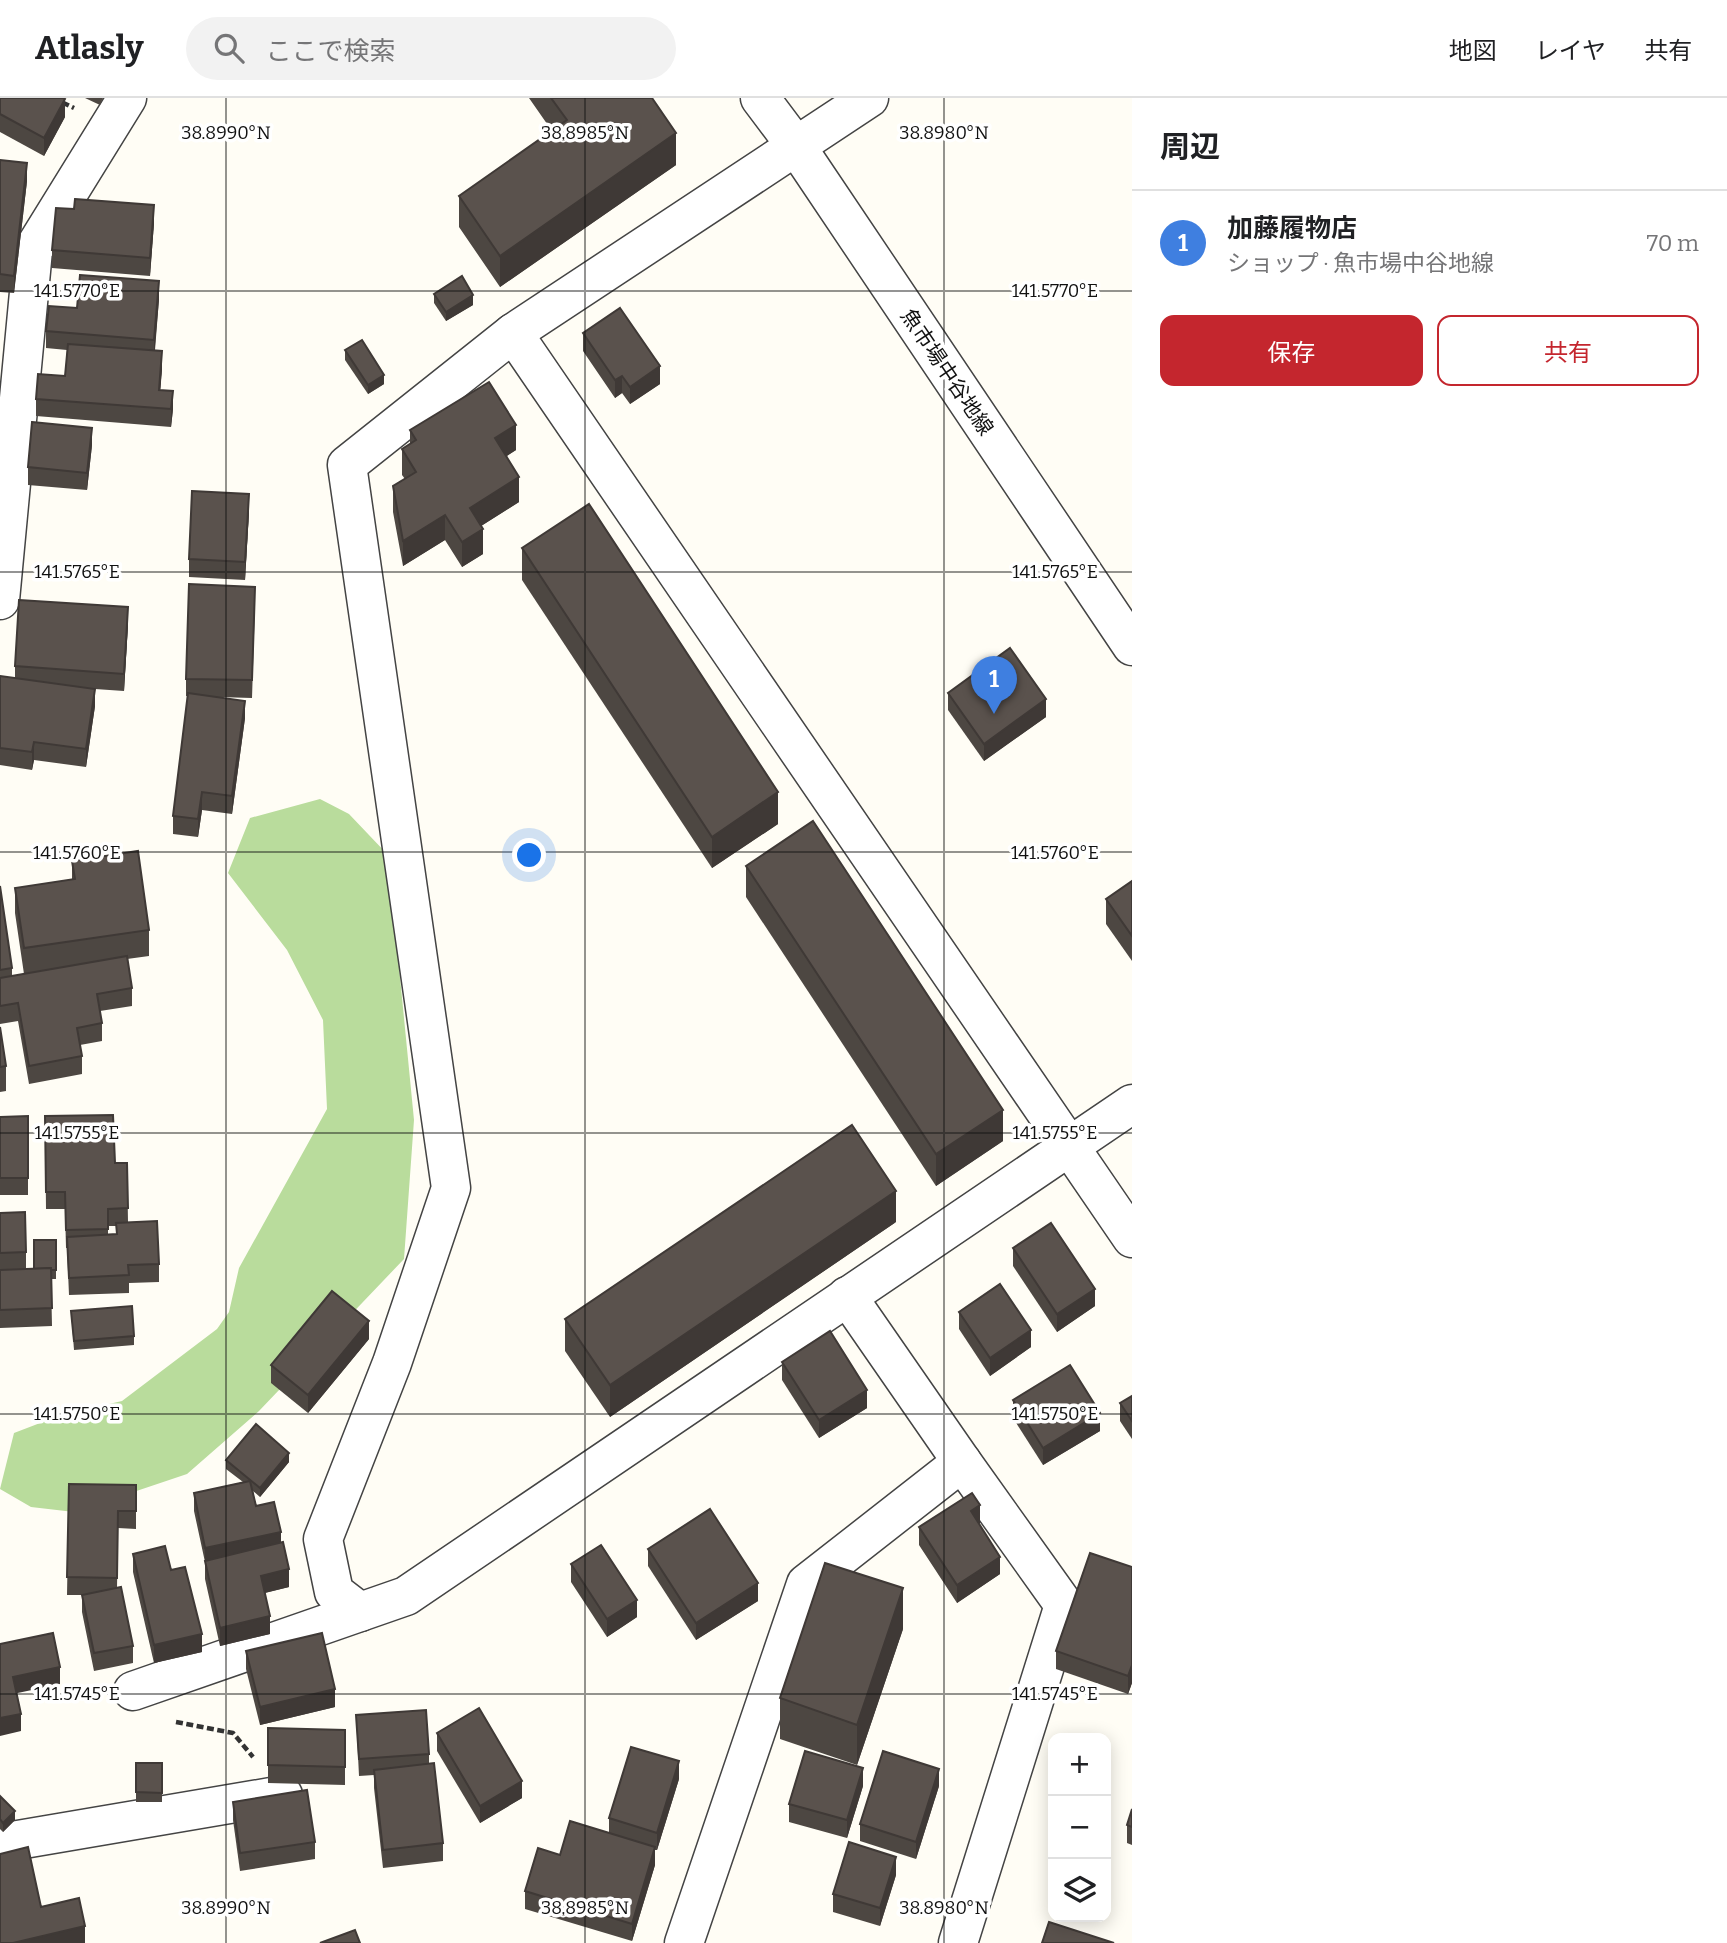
<!DOCTYPE html>
<html lang="ja">
<meta charset="utf-8">
<style>
body{margin:0;font-family:Bitter,"Noto Sans JP",serif;background:#f2f2f2;color:#202124}
.controls{position:absolute;right:21px;bottom:21px;display:grid;overflow:hidden;border-radius:14px;box-shadow:0 4px 18px #0003}
.controls button{width:63px;height:63px;display:grid;place-items:center;padding:0;border:0;border-bottom:2px solid #e0e0e0;background:#fff;color:#202124;font:35px sans-serif}
.you{position:absolute;left:530px;top:758px;width:24px;height:24px;margin:-18px;border:5px solid #fff;border-radius:50%;background:#1a73e8;box-shadow:0 0 0 10px #1a73e833}
.badge{display:grid;place-items:center;width:46px;height:46px;border-radius:50%;background:#c4262e;color:#fff;font-size:23px;font-weight:700}
.pin{position:absolute;translate:-50% -58px;filter:drop-shadow(0 2px 4px #0008)}
.pin::after{content:'';position:absolute;top:37px;width:24px;height:21px;background:inherit;clip-path:polygon(0 0,100% 0,50% 100%)}
.list{margin:0;padding:0;list-style:none}
h2{display:flex;justify-content:space-between;align-items:center;height:91px;margin:0;padding:0 28px;font-size:30px}
h2 small{font-size:23px;font-weight:400;color:#757577}
.list li{display:grid;grid-template-columns:46px 1fr auto;gap:21px;align-items:center;box-sizing:border-box;height:105px;padding:0 28px;border-top:2px solid #e0e0e0}
.list b{display:block;font-size:26px;white-space:nowrap}
.list p{margin:0;font-size:23px;white-space:nowrap;color:#757577}
.list em{font-size:23px;font-style:normal;color:#757577}
.actions{display:flex;gap:14px;padding:21px 28px}
.actions a{flex:1;padding:16px 0;border:2px solid #c4262e;border-radius:14px;text-align:center;font-size:24px;color:#c4262e}
.actions .main{background:#c4262e;color:#fff}
.icon{flex:none;width:38px;height:38px;fill:none;stroke:currentColor;stroke-width:2;stroke-linecap:round;stroke-linejoin:round}
.map{position:relative;flex:none;width:1132px;height:1845px;overflow:hidden}
header{display:flex;align-items:center;gap:42px;box-sizing:border-box;height:98px;padding:0 35px;background:#fff;border-bottom:2px solid #e0e0e0}
header strong{font-size:33px}
nav{display:flex;gap:38px;margin-inline-start:auto;font-size:24px}
.search{width:490px;height:63px;background:#f2f2f2;display:flex;align-items:center;gap:18px;box-sizing:border-box;padding:0 24px;border-radius:38px;color:#757577;font-size:26px}
main{display:flex}
aside{flex:1;background:#fff}
.map>svg:first-child{display:block}
.forest{fill:#b9dc9c}
.lines{fill:none;stroke-linecap:round;stroke-linejoin:round}
.minor-casing{stroke:#444;stroke-width:41}
.tertiary-casing{stroke:#444;stroke-width:41}
.path{stroke:#333;stroke-width:4.5;stroke-dasharray:7 3.5;stroke-linecap:butt}
.minor{stroke:#fff;stroke-width:38}
.tertiary{stroke:#fff;stroke-width:38}
.wall{fill:#4d4742;fill-rule:evenodd}
.shaded-wall{fill:#3f3936}
.building{fill:#5a524d;stroke:#3f3936;stroke-width:2}
.ticks{fill:none;stroke:#111;stroke-width:2;stroke-opacity:0.45}
.labels{text-anchor:middle;stroke-width:7;stroke-linejoin:round;paint-order:stroke}
.street-label{font-size:21px;fill:#111;stroke:#fff}
.ticks-label{font-size:18px;text-anchor:middle;fill:#111;stroke:#fff;stroke-width:7;stroke-linejoin:round;paint-order:stroke}
</style>
<header>
<strong>Atlasly</strong>
<div class="search"><svg class="icon" aria-label="search" viewBox="0 0 24 24"><circle cx="10" cy="10" r="6"/><path d="M15 15l6 6"/></svg>ここで検索</div>
<nav><a>地図</a><a>レイヤ</a><a>共有</a></nav>
</header>
<main>
<div class="map">
<svg width="1132" height="1845" viewBox="0 0 1132 1845">
<rect width="100%" height="100%" fill="#fffdf5"/>
<path class="forest" d="M320 701 349 716 388 757 414 1022 404 1161 259 1313 187 1376 74 1414 31 1409 0 1391 14 1335 61 1317 122 1303 217 1231 229 1214 239 1170 327 1011 323 922 287 852 228 775 250 720Z"/>
<g class="lines">
<defs>
<g id="minor">
<path d="M869 0 513 235 1132 1140"/>
<path d="M0 502 33 152 127 0"/>
<path d="M847 1198 962 1364"/>
<path d="M360 1514 334 1494 323 1441 392 1265 451 1090 347 367 513 235"/>
<path d="M133 1593 406 1498 1132 1006"/>
<path d="M0 1745 283 1697"/>
<path d="M684 1845 806 1486 962 1364 1064 1507 958 1845"/>
</g>
<path id="tertiary" d="M760 0 796 48 1132 548"/>
</defs>
<use href="#minor" class="minor-casing"/>
<use href="#tertiary" class="tertiary-casing"/>
<g class="path">
<path d="M53 0 74 10"/>
<path d="M176 1624 233 1635 253 1659"/>
</g>
<use href="#minor" class="minor"/>
<use href="#tertiary" class="tertiary"/>
</g>
<g class="wall">
<path d="M0 0 65 19 44 58 0 34Z"/>
<path d="M85 0H103L100 7Z"/>
<path d="M529 0H652L676 67 500 189 459 129V98L552 33Z"/>
<path d="M0 62 27 83 14 195 0 194Z"/>
<path d="M154 125 150 178 52 170V152Z"/>
<path d="M434 196 473 207 446 223 434 205Z"/>
<path d="M159 201 155 252 162 271 160 292 173 311 171 329 36 318V301L65 278 67 252 46 250V233L77 210Z"/>
<path d="M583 235 660 286 630 306 622 295 615 300 583 253Z"/>
<path d="M345 252 384 286 368 296 345 262Z"/>
<path d="M410 332 516 352 507 358 519 404 481 428 483 456 462 469 445 442 403 468 393 414V388L405 381 402 377V351L410 346Z"/>
<path d="M92 347 87 392 28 387V369Z"/>
<path d="M249 414 245 482 189 479V461Z"/>
<path d="M522 450 778 726 712 770 522 482Z"/>
<path d="M255 506 252 600 218 599 245 620 232 716 202 712 198 739 173 736V718L188 598H186V581Z"/>
<path d="M128 527 124 593 95 591V608L86 669 34 662 32 672 0 667V578L15 580V568Z"/>
<path d="M948 595 1046 619 984 663 948 612Z"/>
<path d="M72 763 149 832V858L127 861 132 890V908L100 913 102 925V943L80 947 82 958V976L29 986 18 923 0 926V788L12 870V878L24 876 15 815V790L72 782Z"/>
<path d="M746 768 1003 1043 936 1088 746 799Z"/>
<path d="M1132 783V863L1106 826V801Z"/>
<path d="M0 929 6 968V993L0 994Z"/>
<path d="M28 1018V1097H0V1019Z"/>
<path d="M45 1018 115 1065H127L128 1124 159 1166V1184L129 1185V1195L69 1197 67 1150H66L65 1111H46ZM108 1128H116V1136L108 1137Z"/>
<path d="M0 1115 26 1154V1171H34L56 1142V1181H51L52 1228 0 1230Z"/>
<path d="M896 1124 610 1319 565 1253V1221Z"/>
<path d="M1013 1150 1095 1208 1057 1234 1013 1168Z"/>
<path d="M71 1213 134 1238V1247L74 1252Z"/>
<path d="M959 1214 1031 1249 990 1278 959 1231Z"/>
<path d="M369 1241 308 1315 271 1285V1267Z"/>
<path d="M782 1264 867 1310 819 1340 782 1282Z"/>
<path d="M1132 1298V1341L1120 1323V1305Z"/>
<path d="M1013 1302 1100 1333 1043 1367 1013 1320Z"/>
<path d="M226 1362 289 1364 260 1399 253 1393 256 1408 281 1444 289 1489 264 1495 270 1536 220 1548 205 1481V1464L194 1413V1395L243 1384 226 1371Z"/>
<path d="M69 1386 136 1387V1431L118 1430 117 1490 133 1548V1565L94 1573 82 1514V1497H67Z"/>
<path d="M979 1425 1000 1476 957 1505 919 1447V1429L980 1425Z"/>
<path d="M648 1451 758 1503 696 1542 648 1468Z"/>
<path d="M133 1456 171 1472 202 1554 154 1565 133 1474Z"/>
<path d="M571 1466 637 1519 607 1539 571 1484Z"/>
<path d="M1132 1469V1585L1128 1596 1056 1571V1553Z"/>
<path d="M903 1531 857 1667 780 1641V1600Z"/>
<path d="M246 1553 335 1609 260 1627 246 1571Z"/>
<path d="M356 1617 429 1656V1666L443 1745V1763L383 1770 374 1690V1677L359 1678Z"/>
<path d="M268 1630 345 1632V1687L268 1685Z"/>
<path d="M437 1635 522 1700 480 1725 437 1653Z"/>
<rect x="136" y="1665" width="26" height="39"/>
<path d="M679 1681 657 1752H655V1767L632 1843 525 1811V1793L560 1757 609 1735V1720Z"/>
<path d="M863 1688 847 1740 789 1724V1706Z"/>
<path d="M939 1688 916 1761 860 1743V1726Z"/>
<path d="M0 1698 15 1722 3 1734 0 1731Z"/>
<path d="M233 1704 315 1744V1761L240 1773 233 1722Z"/>
<path d="M1132 1711V1747L1127 1745V1727Z"/>
<path d="M896 1777 880 1828 833 1814V1796Z"/>
</g>
<g class="shaded-wall">
<path d="M65 1V19L44 58V40Z"/>
<path d="M676 35V67L500 189V158Z"/>
<path d="M27 65V83L14 195V178Z"/>
<path d="M154 107V125L150 178V160Z"/>
<path d="M159 183V201L154 259V242Z"/>
<path d="M473 197V207L446 223V214Z"/>
<path d="M162 253V271L159 310V292Z"/>
<path d="M660 268V286L630 306V289Z"/>
<path d="M384 277V286L368 296V287Z"/>
<path d="M622 278V295L615 300V282Z"/>
<path d="M173 293V311L171 329V311Z"/>
<path d="M516 327V352L495 365V340Z"/>
<path d="M92 330V347L87 392V375Z"/>
<path d="M519 379V404L470 435V410Z"/>
<path d="M249 396V414L245 482V464Z"/>
<path d="M445 417V442L403 468V443Z"/>
<path d="M483 431V456L462 469V444Z"/>
<path d="M128 509V527L124 593V576Z"/>
<path d="M95 591V608L86 669V651Z"/>
<path d="M1046 601V619L984 663V646Z"/>
<path d="M245 603V620L232 716V698Z"/>
<path d="M34 644V662L32 672V654Z"/>
<path d="M202 694V712L198 739V721Z"/>
<path d="M778 694V726L712 770V739Z"/>
<path d="M1003 1012V1043L936 1088V1056Z"/>
<path d="M896 1093V1124L610 1319V1287Z"/>
<path d="M1095 1191V1208L1057 1234V1216Z"/>
<path d="M369 1223V1241L308 1315V1297Z"/>
<path d="M1031 1232V1249L990 1278V1260Z"/>
<path d="M867 1292V1310L819 1340V1322Z"/>
<path d="M1100 1315V1333L1043 1367V1350Z"/>
<path d="M289 1355V1364L260 1399V1390Z"/>
<path d="M980 1407V1425L971 1431V1413Z"/>
<path d="M281 1434V1452L205 1467V1450Z"/>
<path d="M1000 1459V1476L957 1505V1487Z"/>
<path d="M289 1471V1489L261 1496V1478Z"/>
<path d="M758 1485V1503L696 1542V1525Z"/>
<path d="M903 1490V1531L857 1667V1627Z"/>
<path d="M637 1502V1519L607 1539V1521Z"/>
<path d="M270 1518V1536L220 1548V1530Z"/>
<path d="M202 1536V1554L154 1565V1547Z"/>
<path d="M1132 1567V1585L1128 1596V1578Z"/>
<path d="M60 1569V1586L13 1596V1579Z"/>
<path d="M335 1591V1609L260 1627V1609Z"/>
<path d="M21 1616V1633L0 1638V1620Z"/>
<path d="M679 1663V1681L657 1752V1735Z"/>
<path d="M863 1670V1688L847 1740V1722Z"/>
<path d="M939 1671V1688L916 1761V1744Z"/>
<path d="M522 1683V1700L480 1725V1708Z"/>
<path d="M15 1713V1722L3 1734V1725Z"/>
<path d="M655 1749V1767L632 1843V1826Z"/>
<path d="M896 1759V1777L880 1828V1810Z"/>
<path d="M85 1828V1845H13Z"/>
</g>
<g class="building">
<path d="M0 0H63L65 1 44 40 0 16Z"/>
<path d="M551 0H652L676 35 500 158 459 98 567 22Z"/>
<path d="M0 62 27 65 14 178 0 176Z"/>
<path d="M75 101 154 107 150 160 52 152 56 110 74 111Z"/>
<path d="M80 177 159 183 154 242 46 233 49 208 77 210Z"/>
<path d="M462 178 473 197 446 214 434 196Z"/>
<path d="M620 210 660 268 630 289 622 278 615 282 583 235Z"/>
<path d="M362 242 384 277 368 287 345 252Z"/>
<path d="M68 246 162 253 159 292 173 293 171 311 36 301 38 276 65 278Z"/>
<path d="M489 284 516 327 495 340 519 379 470 410 483 431 462 444 445 417 403 443 393 388 416 374 402 351 416 342 410 332Z"/>
<path d="M32 324 92 330 87 375 28 369Z"/>
<path d="M192 393 249 396 245 464 189 461Z"/>
<path d="M589 406 778 694 712 739 522 450Z"/>
<path d="M189 486 255 489 252 582 186 581Z"/>
<path d="M19 502 128 509 124 576 15 568Z"/>
<path d="M1010 550 1046 601 984 646 948 595Z"/>
<path d="M0 578 95 591 86 651 34 644 32 654 0 650Z"/>
<path d="M188 595 245 603 232 698 202 694 198 721 173 718Z"/>
<path d="M813 723 1003 1012 936 1056 746 768Z"/>
<path d="M138 753 149 832 24 850 15 790 75 781 72 763Z"/>
<path d="M1132 783V838L1106 801Z"/>
<path d="M0 788 12 870 0 872Z"/>
<path d="M127 858 132 890 97 896 102 925 77 930 82 958 29 968 18 905 0 908V880Z"/>
<path d="M0 929 6 968 0 969Z"/>
<path d="M113 1017 115 1065H127L128 1110 108 1111V1131L66 1132 65 1094H46L45 1018Z"/>
<path d="M28 1018V1080H0V1019Z"/>
<path d="M852 1027 896 1093 610 1287 565 1221Z"/>
<path d="M25 1114 26 1154 0 1155V1115Z"/>
<path d="M157 1123 159 1166 128 1167 129 1177 69 1180 67 1139 117 1136 116 1125Z"/>
<path d="M1051 1125 1095 1191 1057 1216 1013 1150Z"/>
<path d="M34 1142H56V1172H51V1170L34 1171Z"/>
<path d="M51 1170 52 1210 0 1212V1172Z"/>
<path d="M1000 1186 1031 1232 990 1260 959 1214Z"/>
<path d="M332 1193 369 1223 308 1297 271 1267Z"/>
<path d="M132 1208 134 1238 74 1243 71 1213Z"/>
<path d="M830 1233 867 1292 819 1322 782 1264Z"/>
<path d="M1070 1267 1100 1315 1043 1350 1013 1302Z"/>
<path d="M1132 1298V1323L1120 1305Z"/>
<path d="M256 1326 289 1355 260 1390 226 1362Z"/>
<path d="M250 1383 256 1408 274 1404 281 1434 205 1450 194 1395Z"/>
<path d="M69 1386 136 1387V1413H118L117 1480 67 1479Z"/>
<path d="M972 1395 980 1407 971 1413 1000 1459 957 1487 919 1429Z"/>
<path d="M710 1411 758 1485 696 1525 648 1451Z"/>
<path d="M283 1444 289 1471 261 1478 270 1518 220 1530 205 1463Z"/>
<path d="M601 1447 637 1502 607 1521 571 1466Z"/>
<path d="M165 1448 171 1472 185 1469 202 1536 154 1547 133 1456Z"/>
<path d="M1090 1455 1132 1469V1567L1128 1578 1056 1553Z"/>
<path d="M825 1465 903 1490 857 1627 780 1600Z"/>
<path d="M121 1489 133 1548 94 1555 82 1497Z"/>
<path d="M53 1535 60 1569 13 1579 21 1616 0 1620V1546Z"/>
<path d="M322 1535 335 1591 260 1609 246 1553Z"/>
<path d="M479 1610 522 1683 480 1708 437 1635Z"/>
<path d="M426 1612 429 1656 359 1661 356 1617Z"/>
<path d="M268 1630 345 1632V1669L268 1667Z"/>
<path d="M631 1649 679 1663 657 1735 609 1720Z"/>
<path d="M805 1653 863 1670 847 1722 789 1706Z"/>
<path d="M883 1653 939 1671 916 1744 860 1726Z"/>
<path d="M136 1665H162V1695L136 1694Z"/>
<path d="M434 1665 443 1745 383 1752 374 1672Z"/>
<path d="M307 1692 315 1744 240 1755 233 1704Z"/>
<path d="M0 1698 15 1713 3 1725 0 1721Z"/>
<path d="M1132 1711V1729L1127 1727Z"/>
<path d="M570 1723 655 1749 632 1826 525 1793 538 1750 560 1757Z"/>
<path d="M849 1744 896 1759 880 1810 833 1796Z"/>
<path d="M28 1749 41 1809 79 1800 85 1828 13 1845H0V1756Z"/>
<path d="M1049 1824 1114 1845H1042Z"/>
<path d="M355 1832 360 1845H320Z"/>
</g>
<path class="ticks" d="M226 0V1845M585 0V1845M944 0V1845M0 193H1132M0 474H1132M0 754H1132M0 1035H1132M0 1316H1132M0 1596H1132"/>
<g class="labels">
<g class="street-label">
<text transform="translate(947 274) rotate(56)" y="7">魚市場中谷地線</text>
</g>
</g>
<g class="ticks-label">
<text x="226" y="41">38.8990°N</text>
<text x="585" y="41">38.8985°N</text>
<text x="944" y="41">38.8980°N</text>
<text x="1055" y="199">141.5770°E</text>
<text x="77" y="199">141.5770°E</text>
<text x="1055" y="480">141.5765°E</text>
<text x="77" y="480">141.5765°E</text>
<text x="1055" y="761">141.5760°E</text>
<text x="77" y="761">141.5760°E</text>
<text x="1055" y="1041">141.5755°E</text>
<text x="77" y="1041">141.5755°E</text>
<text x="1055" y="1322">141.5750°E</text>
<text x="77" y="1322">141.5750°E</text>
<text x="1055" y="1602">141.5745°E</text>
<text x="77" y="1602">141.5745°E</text>
<text x="226" y="1816">38.8990°N</text>
<text x="585" y="1816">38.8985°N</text>
<text x="944" y="1816">38.8980°N</text>
</g>
</svg>
<div class="controls">
<button>+</button>
<button>−</button>
<button><svg class="icon" aria-label="layers" viewBox="0 0 24 24"><path d="M12 4l9 5-9 5-9-5zM3 14l9 5 9-5"/></svg></button>
</div>
<div class="you"></div>
<div class="pin badge" style="left:994px;top:616px;background:#3f7fe0">1</div>
</div>
<aside>
<h2>周辺<small></small></h2>
<ul class="list">
<li><span class="badge" style="background:#3f7fe0">1</span><div><b>加藤履物店</b><p>ショップ · 魚市場中谷地線</p></div><em>70 m</em></li>
</ul>
<div class="actions"><a class="main">保存</a><a>共有</a></div>
</aside>
</main>
